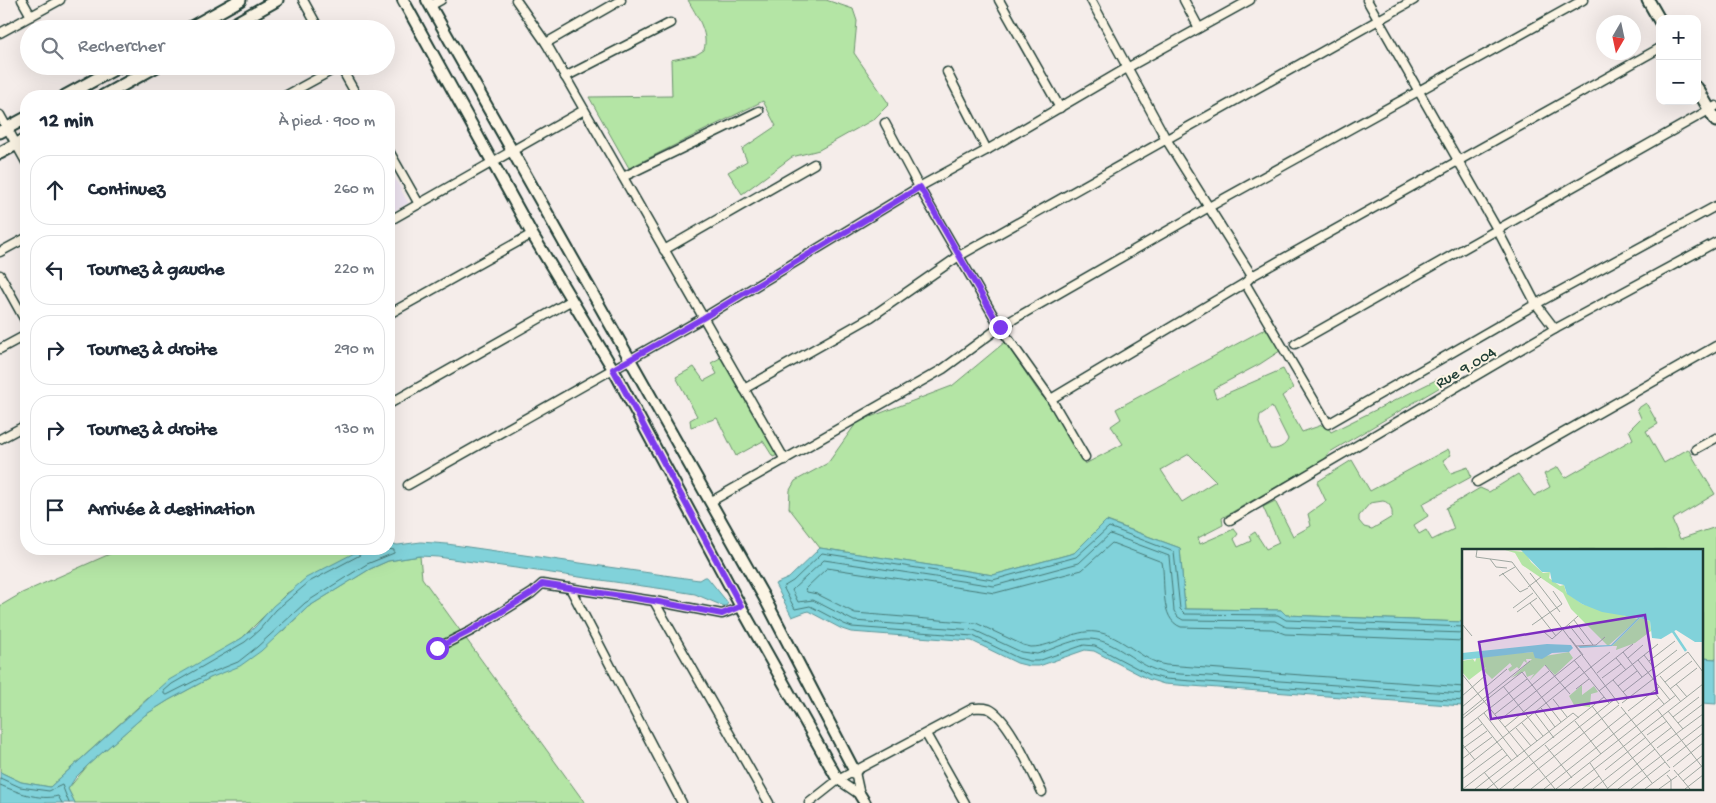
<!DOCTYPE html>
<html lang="fr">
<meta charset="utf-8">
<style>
body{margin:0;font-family:"Gochi Hand",sans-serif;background:#f2f2f3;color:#1f2937}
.controls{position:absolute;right:15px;top:15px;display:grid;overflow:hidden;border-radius:10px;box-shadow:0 5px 20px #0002}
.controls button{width:45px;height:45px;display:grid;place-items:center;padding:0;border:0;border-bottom:1px solid #e0e1e3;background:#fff;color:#1f2937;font:25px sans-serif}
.compass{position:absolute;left:1596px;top:15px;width:45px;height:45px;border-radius:50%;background:#fff;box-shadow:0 5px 20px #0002;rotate:189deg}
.stop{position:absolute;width:15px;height:15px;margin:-11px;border:4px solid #7c3aed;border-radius:50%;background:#fff}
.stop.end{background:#7c3aed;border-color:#fff;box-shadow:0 1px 5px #0008}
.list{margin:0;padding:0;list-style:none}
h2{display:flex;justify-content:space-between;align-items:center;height:65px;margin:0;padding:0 20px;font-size:21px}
h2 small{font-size:16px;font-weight:400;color:#747a83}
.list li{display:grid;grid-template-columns:32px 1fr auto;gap:15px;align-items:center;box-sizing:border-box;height:70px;margin:0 10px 10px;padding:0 10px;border:1px solid #e0e1e3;border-radius:20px}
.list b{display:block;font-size:19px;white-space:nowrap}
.list em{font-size:16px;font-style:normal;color:#747a83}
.icon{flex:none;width:28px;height:28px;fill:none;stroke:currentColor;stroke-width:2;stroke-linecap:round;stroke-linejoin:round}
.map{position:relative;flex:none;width:1716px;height:803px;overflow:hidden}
.search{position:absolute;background:#fff;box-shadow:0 5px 20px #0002;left:20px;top:20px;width:375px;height:55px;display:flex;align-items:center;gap:12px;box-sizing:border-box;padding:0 18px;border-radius:28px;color:#747a83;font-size:19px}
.panel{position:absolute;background:#fff;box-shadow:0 5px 20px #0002;left:20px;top:90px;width:375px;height:465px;border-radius:20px}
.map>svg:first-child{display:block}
.built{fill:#ede3f0}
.green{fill:#b4e5a5;stroke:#6a916c;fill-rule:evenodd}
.water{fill:#81d2da;stroke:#5a9698}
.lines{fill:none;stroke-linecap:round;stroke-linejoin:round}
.shore{stroke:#467976;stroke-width:1}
.minor-casing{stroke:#1f3d34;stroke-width:11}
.tertiary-casing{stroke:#1f3d34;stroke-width:14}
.secondary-casing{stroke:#1f3d34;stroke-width:15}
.minor{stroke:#fcf5e5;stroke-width:8}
.tertiary{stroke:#fcf5e5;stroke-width:10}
.secondary{stroke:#fcf5e5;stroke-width:11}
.route{stroke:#7c3aed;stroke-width:6}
.labels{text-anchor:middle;stroke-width:4;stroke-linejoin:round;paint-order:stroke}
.street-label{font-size:16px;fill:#1f3d34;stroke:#fcf5e5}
.inset-river{fill:none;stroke:#81d2da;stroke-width:2.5}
.inset-road{fill:none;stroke:#9fa7a1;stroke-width:1}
.view{fill:#7b2cbf;fill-opacity:0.15;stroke:#7b2cbf;stroke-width:2.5}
.inset-edge{fill:none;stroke:#1f3d34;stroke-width:2.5}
</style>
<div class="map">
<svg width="1716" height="803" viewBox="0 0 1716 803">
<rect width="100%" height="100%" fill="#f5edea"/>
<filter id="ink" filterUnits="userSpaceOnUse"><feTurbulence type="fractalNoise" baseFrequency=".02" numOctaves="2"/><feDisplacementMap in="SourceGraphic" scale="10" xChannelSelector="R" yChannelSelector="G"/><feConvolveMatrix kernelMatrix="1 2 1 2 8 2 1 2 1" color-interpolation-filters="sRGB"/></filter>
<g filter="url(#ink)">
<path class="built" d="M389 167 408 203 389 214Z"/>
<g class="green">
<path d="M688 0H826L853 9 857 21 854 53 889 104 874 119 819 150 792 157 742 194 728 172 747 161 742 149 776 126 763 101 629 168 589 97 672 96 671 60 696 55 704 50C709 32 696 15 688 0Z"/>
<path d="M1272 325 1286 347 1260 364 1213 389 1216 398 1283 369 1293 388 1282 396 1302 432 1325 424 1331 432 1444 376 1447 383 1330 452 1325 459 1222 518 1223 525 1198 538 1200 544 1234 529 1238 534 1234 539 1238 547 1251 541 1249 536 1255 532 1266 549 1279 543 1263 507 1275 501 1293 536 1311 526 1308 514 1326 501 1317 482 1352 460 1370 491 1448 449 1451 455 1443 460 1451 473 1468 467 1471 477 1422 504 1428 516 1414 525 1419 534 1426 530 1432 540 1454 529 1446 508 1480 488 1489 492 1518 474 1534 496 1550 487 1544 474 1558 467 1565 478 1633 439 1629 430 1641 418 1637 409 1646 403 1658 424 1646 431 1664 463 1688 449 1715 494 1672 520 1680 539 1716 527V659L1702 658V550H1464L1463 622 1286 615 1281 610 1185 609 1180 548 1107 521 1074 553 993 575 820 548 789 508 790 490 795 481 828 463 857 422 952 386 1005 342 1040 394 1048 402 1085 464 1123 444 1111 426 1121 419 1116 409ZM1272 407 1288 439C1286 446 1277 450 1270 449L1259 423 1260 415ZM1189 454 1216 481 1182 502 1161 470ZM1383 501C1390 502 1393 510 1392 517L1372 529 1364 527 1359 521V516L1370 503Z"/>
<path d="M722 357 778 455 773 457 763 441 736 456 717 418 691 427 690 420 697 416 676 377 694 367 704 381 717 374 711 363Z"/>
<path d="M121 549H362L287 593 242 638 147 699 50 787 21 782 0 772V606L22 593Z"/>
<path d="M420 556 422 578 585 803H75L68 789 88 765 145 715 169 700 210 678 283 631 308 607 370 569 388 561Z"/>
</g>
<g class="water">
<path d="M1106 521 1180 548 1185 609 1281 610 1286 615 1463 622V706L1164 684 1148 679 1094 651 1085 650 1039 666H1029L1017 663 972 641 851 632 842 629 808 611 792 617 775 584 789 578 820 548 993 575 1074 553Z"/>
<path d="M421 542 447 544 699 580 704 577H707L728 603 726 606H723L695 594 664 589 438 557 420 556 388 561 370 569 308 607 261 651 240 666 210 678 169 700 145 715 88 765 75 778 68 789 75 803H0V772L21 782 50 787 169 680 242 638 255 627 273 606 306 578 362 549H389V544L398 545Z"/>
<path d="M1702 658 1716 659V704L1702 703Z"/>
</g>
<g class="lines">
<g class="shore">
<path d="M363 549 360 555 309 582 276 610 259 630 245 642 172 684 164 691V694L167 695 208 674 238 662 257 647 305 603 367 564 394 553V550L388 549"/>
<path d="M1464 627 1286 620 1278 615 1185 614 1180 609 1174 552 1109 527 1076 557 993 580 822 553 793 581 783 587 795 609 810 606 844 624 852 627 973 636 1018 658 1030 661H1038L1084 645 1095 646 1150 675 1165 679 1464 701"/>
<path d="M1464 633 1286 627 1275 621 1183 620 1178 617 1174 611 1169 556 1110 534 1079 563 994 586 824 560 792 590 798 602 813 600 854 621 974 630 1021 652 1037 654C1051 650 1071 640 1085 639 1115 637 1137 668 1166 673L1464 694"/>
<path d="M1464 641 1285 634 1272 629 1181 627C1159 619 1166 582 1162 562L1112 543 1082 570 995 593 827 568 805 589 807 592 817 594 855 613 976 623 1023 645 1031 647C1054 647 1073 629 1096 632 1122 635 1141 661 1166 665L1464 687"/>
<path d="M0 778 20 787 49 791 62 785 69 803"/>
<path d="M0 785C17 792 39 801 58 796L62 803"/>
</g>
<defs>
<g id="minor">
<path d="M22 0 31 16"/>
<path d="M303 0 319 29"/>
<path d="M516 0 546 43 785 460"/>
<path d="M999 0 1060 108"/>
<path d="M1091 0 1166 139 1252 276 1245 283 1328 424 1536 304 1716 206"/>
<path d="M1184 0 1199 28"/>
<path d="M1367 0 1497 229 1536 304 1555 329"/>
<path d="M430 6 441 0"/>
<path d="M0 33 60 0"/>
<path d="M546 43 621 0"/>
<path d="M340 66 357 96"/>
<path d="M947 72 987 150"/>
<path d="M565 77 670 23"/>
<path d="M285 96 340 66"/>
<path d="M0 115 26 162"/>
<path d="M885 123 919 187 1000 327 1051 399 1085 457"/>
<path d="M389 151 419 204"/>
<path d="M623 177 759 111"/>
<path d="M389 221 584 110"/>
<path d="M664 250 814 164"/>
<path d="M0 252 26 238"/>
<path d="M0 275 26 322"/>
<path d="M1252 276 1660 48"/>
<path d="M389 314 532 234"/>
<path d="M1295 344 1716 106"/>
<path d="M0 349 26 335"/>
<path d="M744 389 871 317 959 256 1414 0"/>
<path d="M1051 399 1245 283"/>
<path d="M389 404 572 300"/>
<path d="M0 439 26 425"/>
<path d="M1696 449 1716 438"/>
<path d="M1477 482 1716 346"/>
<path d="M408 485 703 318 919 187 987 150 1127 68 1250 0"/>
<path d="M710 502 943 369 1000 327 1209 207 1583 0"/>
<path d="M1230 520 1555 329 1716 242"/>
<path d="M570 588 682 803"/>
<path d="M654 601 769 803"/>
<path d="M437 648 471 631 532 593 542 584 654 601 722 614 741 607"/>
<path d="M926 734 965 803"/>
<path d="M855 772 860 795"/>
<path d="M838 780 860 795"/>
<path d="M809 803 838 780 973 708C978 708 983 707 989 709 1009 718 1031 771 1042 792"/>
</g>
<g id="tertiary">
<path d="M403 0 532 234 613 369 741 607 838 780"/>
<path d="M427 0 764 597 855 772"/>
<path d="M860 795 865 803"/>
</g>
<g id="secondary">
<path d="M1648 0 1660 21"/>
<path d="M188 29 240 0"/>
<path d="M225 29 277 0"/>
<path d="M1697 88 1716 121"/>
<path d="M65 96 120 66"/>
<path d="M103 96 157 66"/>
<path d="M0 132 26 118"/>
<path d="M0 153 26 139"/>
</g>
</defs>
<use href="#minor" class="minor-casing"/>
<use href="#tertiary" class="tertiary-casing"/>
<use href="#secondary" class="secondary-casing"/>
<use href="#minor" class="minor"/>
<use href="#tertiary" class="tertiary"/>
<use href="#secondary" class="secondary"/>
</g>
</g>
<g class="lines" filter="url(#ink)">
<path class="route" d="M437 648 472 630 532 593 542 584 654 601 722 614 741 606 613 369 703 318 920 187 1000 327"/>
</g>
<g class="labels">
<g class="street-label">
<text transform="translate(1465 366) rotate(-30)" y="6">Rue 9.004</text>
</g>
</g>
<g transform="translate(1462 549)">
<rect width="241" height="241" fill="#f5edea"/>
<path d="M43 1 63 3 69 13 81 24 88 23 87 29 98 37 102 36 104 43 120 55 176 70 146 97 109 60 101 44 60 16 53 4ZM178 69 188 72 189 82 173 94 154 101 155 97H150ZM71 103 83 107 107 103 111 109 93 126 83 116 67 132 72 125 65 128 63 122 49 129 70 110H64L65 114 62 112 57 120 55 118 48 123 46 120 50 117 48 114 30 130 22 122 24 118 7 131 0 123V112L11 110 13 113 15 107ZM120 136V146L132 137 136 143 129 145 128 158 112 156 107 147Z" fill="#b4e5a5"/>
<path d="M59 1H241V93H233L214 81 199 90 190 89 188 72 178 69 150 97 118 99 116 97 149 96 176 69 140 63 120 55 105 45 102 36 90 33 88 23H80ZM85 95 109 96 111 99 107 103 90 104 80 110 73 109 71 103 0 111V104Z" fill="#81d2da"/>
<path class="inset-river" d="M210 81 224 102"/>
<path class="inset-road" d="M15 1 14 8 50 13 157 155M28 10 34 18 45 19M40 24 58 43 66 39M68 24 98 63M37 27 53 18M66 38 79 28M68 54 94 87M51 59 71 44M55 63 75 49M112 71 131 96M0 75 10 87M70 76 100 55 91 42M107 76 122 95M82 83 90 90 116 67M108 89 121 106M114 97 134 96 143 88M161 103 180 128M182 106 192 119M154 109 164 121M166 109 181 96M112 111 147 154M176 111 208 151M187 112 213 92M83 116 108 145M135 124 171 95M0 125 93 240M198 127 219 153M140 129 159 115M151 131 167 150M203 133 230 112M214 135 225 148M70 136 87 122M41 137 81 187M156 137 175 122M114 140 127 130M208 140 235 119M137 142 196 95M161 143 215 101M192 143 202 155M0 147 24 126M91 150 105 168M160 154 226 103 241 123M130 157 190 234M0 158 45 120M159 158 208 219M79 159 93 178M195 160 241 219M166 162 197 138M206 162 221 180M22 164 56 208M73 164 92 189M33 165 70 136M0 167 68 112M211 168 237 148M16 169 50 212M0 170 60 123 99 173M38 171 119 106M113 172 139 205M60 174 75 192M216 174 241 155M43 178 117 118M54 179 69 197M0 181 65 130M185 186 205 172M0 190 20 175M0 195 13 211M83 196 110 229M195 199 241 165M0 200 25 182M0 210 30 188M205 212 241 184M128 214 146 240M211 218 241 194M0 221 148 103M143 221 184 188M212 221 228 240M22 223 36 240M205 226 209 231V240M216 226 241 206M0 230 40 200M221 232 241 216M146 239 193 200M1 240 45 206M13 240 111 164 117 169M25 240 142 148M38 240 153 150M51 240 157 156M69 240 164 164M82 240 197 149M94 240 214 146M107 240 241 135M120 240 137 227M131 240 210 178M156 240 241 175M169 240 203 213M183 240 208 221M197 240 215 227M223 240 241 226"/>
<path class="view" d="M183 66 195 144 29 170 17 93Z"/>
<rect width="241" height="241" class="inset-edge"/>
</g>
</svg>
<div class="controls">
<button>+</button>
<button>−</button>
</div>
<svg class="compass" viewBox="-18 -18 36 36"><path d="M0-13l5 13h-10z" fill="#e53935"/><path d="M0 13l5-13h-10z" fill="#747a83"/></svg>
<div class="stop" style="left:437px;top:648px"></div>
<div class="stop end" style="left:1000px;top:327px"></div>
<div class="search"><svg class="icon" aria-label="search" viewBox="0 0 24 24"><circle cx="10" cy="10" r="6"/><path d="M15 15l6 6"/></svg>Rechercher</div>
<section class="panel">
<h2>12 min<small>À pied · 900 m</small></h2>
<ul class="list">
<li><svg class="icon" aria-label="ahead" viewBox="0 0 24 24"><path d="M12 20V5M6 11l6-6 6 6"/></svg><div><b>Continuez</b></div><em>260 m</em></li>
<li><svg class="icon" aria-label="left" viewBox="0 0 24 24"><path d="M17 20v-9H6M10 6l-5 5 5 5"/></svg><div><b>Tournez à gauche</b></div><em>220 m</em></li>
<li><svg class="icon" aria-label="right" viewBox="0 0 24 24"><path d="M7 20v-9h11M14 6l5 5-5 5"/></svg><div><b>Tournez à droite</b></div><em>290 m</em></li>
<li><svg class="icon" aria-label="right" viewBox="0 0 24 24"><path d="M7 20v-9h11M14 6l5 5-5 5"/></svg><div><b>Tournez à droite</b></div><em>130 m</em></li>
<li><svg class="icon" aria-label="arrive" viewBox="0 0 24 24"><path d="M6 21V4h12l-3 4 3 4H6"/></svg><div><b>Arrivée à destination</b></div></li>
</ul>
</section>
</div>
